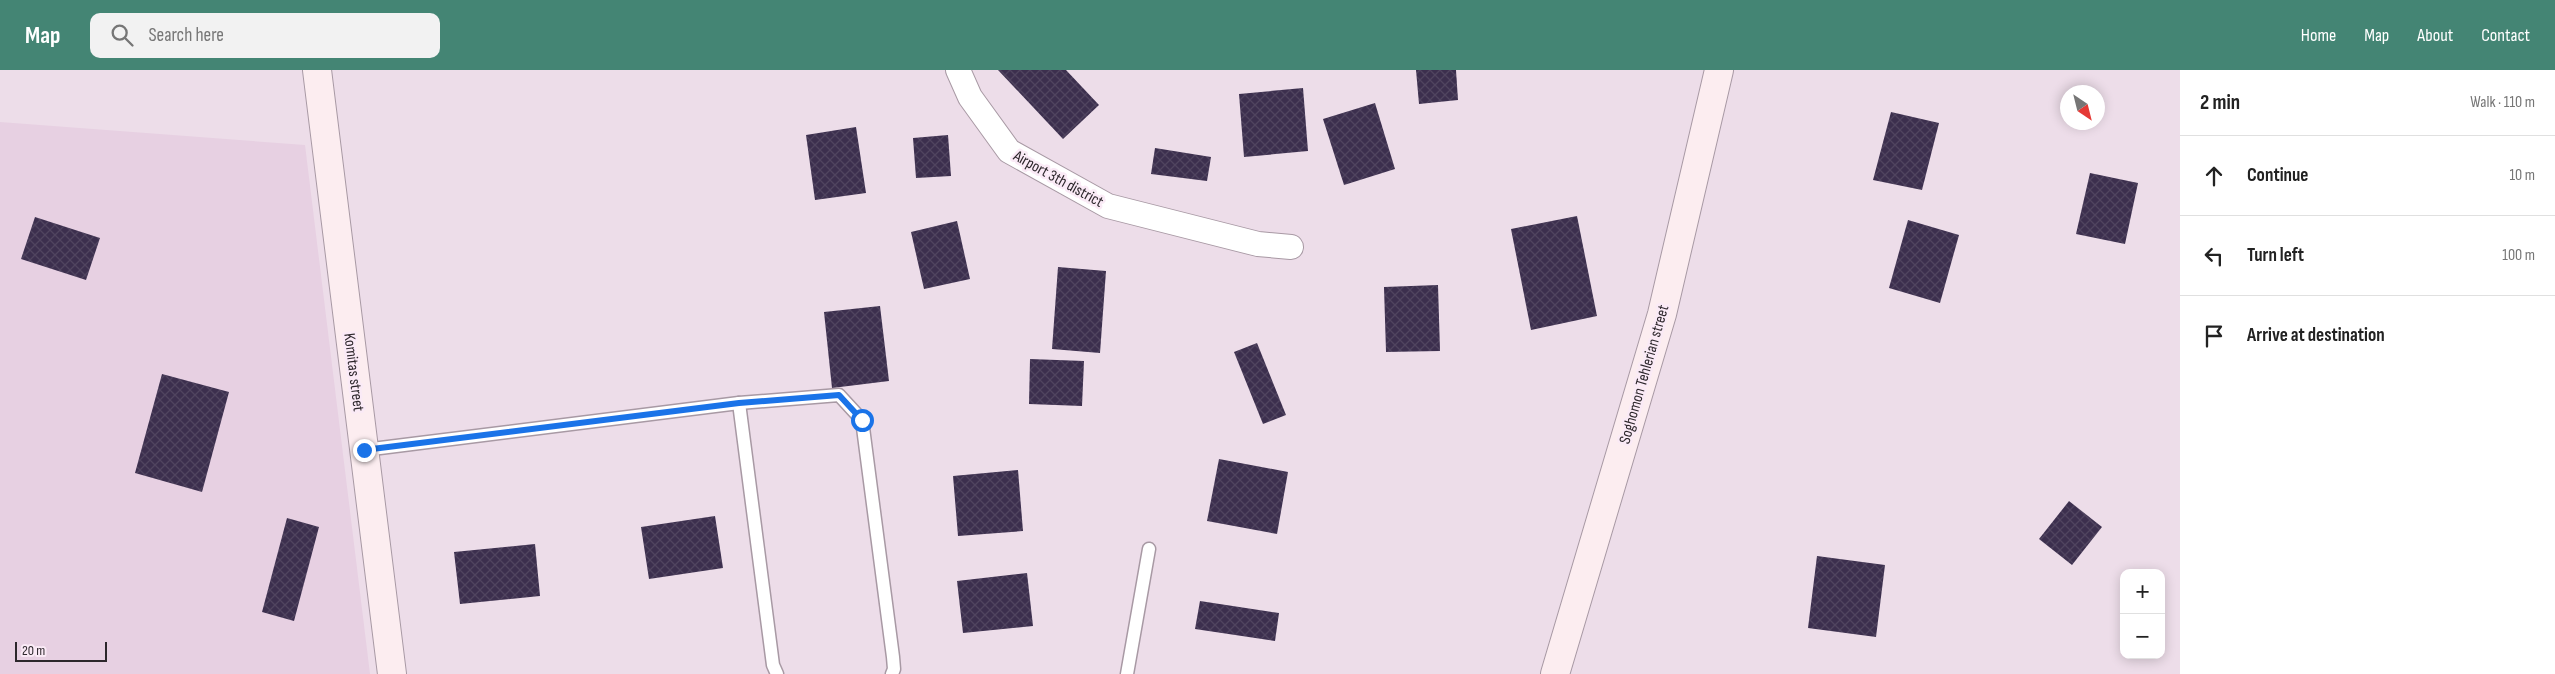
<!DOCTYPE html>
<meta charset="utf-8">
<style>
body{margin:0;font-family:"Sofia Sans Condensed",sans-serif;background:#f2f2f2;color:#222}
.controls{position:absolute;right:15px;bottom:15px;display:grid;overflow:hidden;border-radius:10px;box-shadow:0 2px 12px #0003}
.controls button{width:45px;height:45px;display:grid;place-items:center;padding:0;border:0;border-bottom:1px solid #e0e0e0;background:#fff;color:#222;font:25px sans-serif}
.compass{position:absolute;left:2060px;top:15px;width:45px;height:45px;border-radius:50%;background:#fff;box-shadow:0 2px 12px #0003;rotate:145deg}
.scale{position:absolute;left:15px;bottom:12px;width:92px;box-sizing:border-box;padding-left:5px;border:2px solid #2d272c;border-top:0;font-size:14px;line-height:18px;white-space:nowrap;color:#2d272c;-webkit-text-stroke:4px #faeaf6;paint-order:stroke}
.stop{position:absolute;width:15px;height:15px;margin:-11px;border:4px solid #1a73e8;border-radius:50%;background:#fff}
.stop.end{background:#1a73e8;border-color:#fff;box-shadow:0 1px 5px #0008}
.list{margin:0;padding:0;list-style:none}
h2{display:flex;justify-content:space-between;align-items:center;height:65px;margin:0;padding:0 20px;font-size:21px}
h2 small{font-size:16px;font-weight:400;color:#767676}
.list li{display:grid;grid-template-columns:32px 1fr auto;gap:15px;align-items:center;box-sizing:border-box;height:80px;padding:0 20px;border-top:1px solid #e0e0e0}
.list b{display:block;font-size:19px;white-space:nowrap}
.list em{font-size:16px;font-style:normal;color:#767676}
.icon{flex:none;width:28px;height:28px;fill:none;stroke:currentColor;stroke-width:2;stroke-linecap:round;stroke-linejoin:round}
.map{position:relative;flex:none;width:2180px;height:604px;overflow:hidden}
header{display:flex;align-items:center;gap:30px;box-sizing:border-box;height:70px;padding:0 25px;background:#448574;color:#fff}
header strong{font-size:24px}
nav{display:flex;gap:28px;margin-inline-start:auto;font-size:18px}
.search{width:350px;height:45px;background:#f2f2f2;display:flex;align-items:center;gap:12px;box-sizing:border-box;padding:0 18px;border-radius:10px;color:#767676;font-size:19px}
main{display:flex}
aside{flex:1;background:#fff}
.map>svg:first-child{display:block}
.built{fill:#e7d0e2}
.building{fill:url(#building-cross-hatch)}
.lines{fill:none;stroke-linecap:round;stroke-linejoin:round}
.lane-casing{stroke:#a899a4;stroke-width:15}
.street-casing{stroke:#a899a4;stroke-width:26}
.secondary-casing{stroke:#a899a4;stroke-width:30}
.lane{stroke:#fff;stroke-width:12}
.street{stroke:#fff;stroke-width:24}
.secondary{stroke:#fcedf0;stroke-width:28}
.route{stroke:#1a73e8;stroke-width:6}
.labels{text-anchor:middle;stroke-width:5;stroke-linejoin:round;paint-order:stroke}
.street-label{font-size:16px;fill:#2d272c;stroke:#faeaf6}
</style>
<header>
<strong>Map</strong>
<div class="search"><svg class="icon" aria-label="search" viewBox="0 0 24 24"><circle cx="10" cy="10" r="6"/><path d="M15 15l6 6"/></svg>Search here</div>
<nav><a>Home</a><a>Map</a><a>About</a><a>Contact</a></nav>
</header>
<main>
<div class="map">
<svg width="2180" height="604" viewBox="0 0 2180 604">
<defs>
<pattern id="building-cross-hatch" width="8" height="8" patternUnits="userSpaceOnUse" patternTransform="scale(1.25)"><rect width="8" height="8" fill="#3c2f4e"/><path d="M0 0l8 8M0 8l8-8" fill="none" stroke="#50445f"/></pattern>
</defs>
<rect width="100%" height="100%" fill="#eddde9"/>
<path class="built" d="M0 52 305 75 370 604H0Z"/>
<g class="building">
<path d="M998 0H1066L1099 35 1063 69Z"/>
<path d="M1416 0H1456L1458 30 1419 34Z"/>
<path d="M1303 18 1308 81 1244 87 1239 24Z"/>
<path d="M1375 33 1395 99 1344 115 1323 49Z"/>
<path d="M1891 42 1939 53 1922 120 1873 110Z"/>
<path d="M856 57 866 123 815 130 806 65Z"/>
<path d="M948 65 951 106 916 108 913 68Z"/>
<path d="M1155 78 1211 87 1207 111 1151 104Z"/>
<path d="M2090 103 2138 113 2125 174 2076 164Z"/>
<path d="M1577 146 1597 246 1531 260 1511 159Z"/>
<path d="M35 147 100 168 86 210 21 189Z"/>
<path d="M1908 150 1959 165 1940 233 1889 218Z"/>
<path d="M957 151 970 209 924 219 911 162Z"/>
<path d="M1058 197 1106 201 1100 283 1052 279Z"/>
<path d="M1438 215 1440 281 1386 282 1384 217Z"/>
<path d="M880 236 889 311 832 318 824 242Z"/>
<path d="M1257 273 1286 345 1263 354 1234 282Z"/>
<path d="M1030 289 1084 291 1082 336 1029 334Z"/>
<path d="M162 304 229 322 202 422 135 403Z"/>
<path d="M1219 389 1288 402 1277 464 1207 451Z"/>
<path d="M1018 400 1023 461 958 466 953 406Z"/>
<path d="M2069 431 2102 457 2072 495 2039 469Z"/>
<path d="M715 446 723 498 649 509 641 457Z"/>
<path d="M287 448 319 457 294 551 262 542Z"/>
<path d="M535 474 540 526 460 534 454 482Z"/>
<path d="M1817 486 1885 495 1876 567 1808 558Z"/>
<path d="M1027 503 1033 556 963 563 957 511Z"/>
<path d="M1200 531 1279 543 1275 571 1195 559Z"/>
</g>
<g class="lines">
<defs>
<g id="lane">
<path d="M739 333 773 595 777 604"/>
<path d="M364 380 739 333 839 325 862 350 893 587 894 599 892 604"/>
<path d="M1127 604 1149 479"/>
</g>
<path id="street" d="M958 0 970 27 1009 81 1108 136 1258 174 1291 177"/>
<g id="secondary">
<path d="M317 0 392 604"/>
<path d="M1555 604 1662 244 1719 0"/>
</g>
</defs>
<use href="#lane" class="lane-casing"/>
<use href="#street" class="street-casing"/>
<use href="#secondary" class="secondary-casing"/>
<use href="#lane" class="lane"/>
<use href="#street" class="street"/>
<use href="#secondary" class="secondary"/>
</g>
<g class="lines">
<path class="route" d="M364 380 739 333 839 325 862 350"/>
</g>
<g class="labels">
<g class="street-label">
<text transform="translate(1059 108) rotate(29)" y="6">Airport 3th district</text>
<text transform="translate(355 302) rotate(83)" y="6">Komitas street</text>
<text transform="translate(1643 304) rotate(-74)" y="6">Soghomon Tehlerian street</text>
</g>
</g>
</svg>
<div class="controls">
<button>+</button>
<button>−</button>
</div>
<svg class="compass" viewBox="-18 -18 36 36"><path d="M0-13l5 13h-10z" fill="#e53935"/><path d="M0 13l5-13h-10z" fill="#767676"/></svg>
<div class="scale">20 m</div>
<div class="stop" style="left:862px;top:350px"></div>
<div class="stop end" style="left:364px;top:380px"></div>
</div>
<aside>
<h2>2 min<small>Walk · 110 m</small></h2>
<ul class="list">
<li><svg class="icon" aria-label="ahead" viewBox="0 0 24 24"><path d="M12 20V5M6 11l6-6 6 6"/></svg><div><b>Continue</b></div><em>10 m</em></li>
<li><svg class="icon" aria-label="left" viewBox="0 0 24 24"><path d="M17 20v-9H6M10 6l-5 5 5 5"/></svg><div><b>Turn left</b></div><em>100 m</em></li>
<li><svg class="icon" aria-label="arrive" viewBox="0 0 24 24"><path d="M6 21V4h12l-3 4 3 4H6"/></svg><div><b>Arrive at destination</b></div></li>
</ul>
</aside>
</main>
